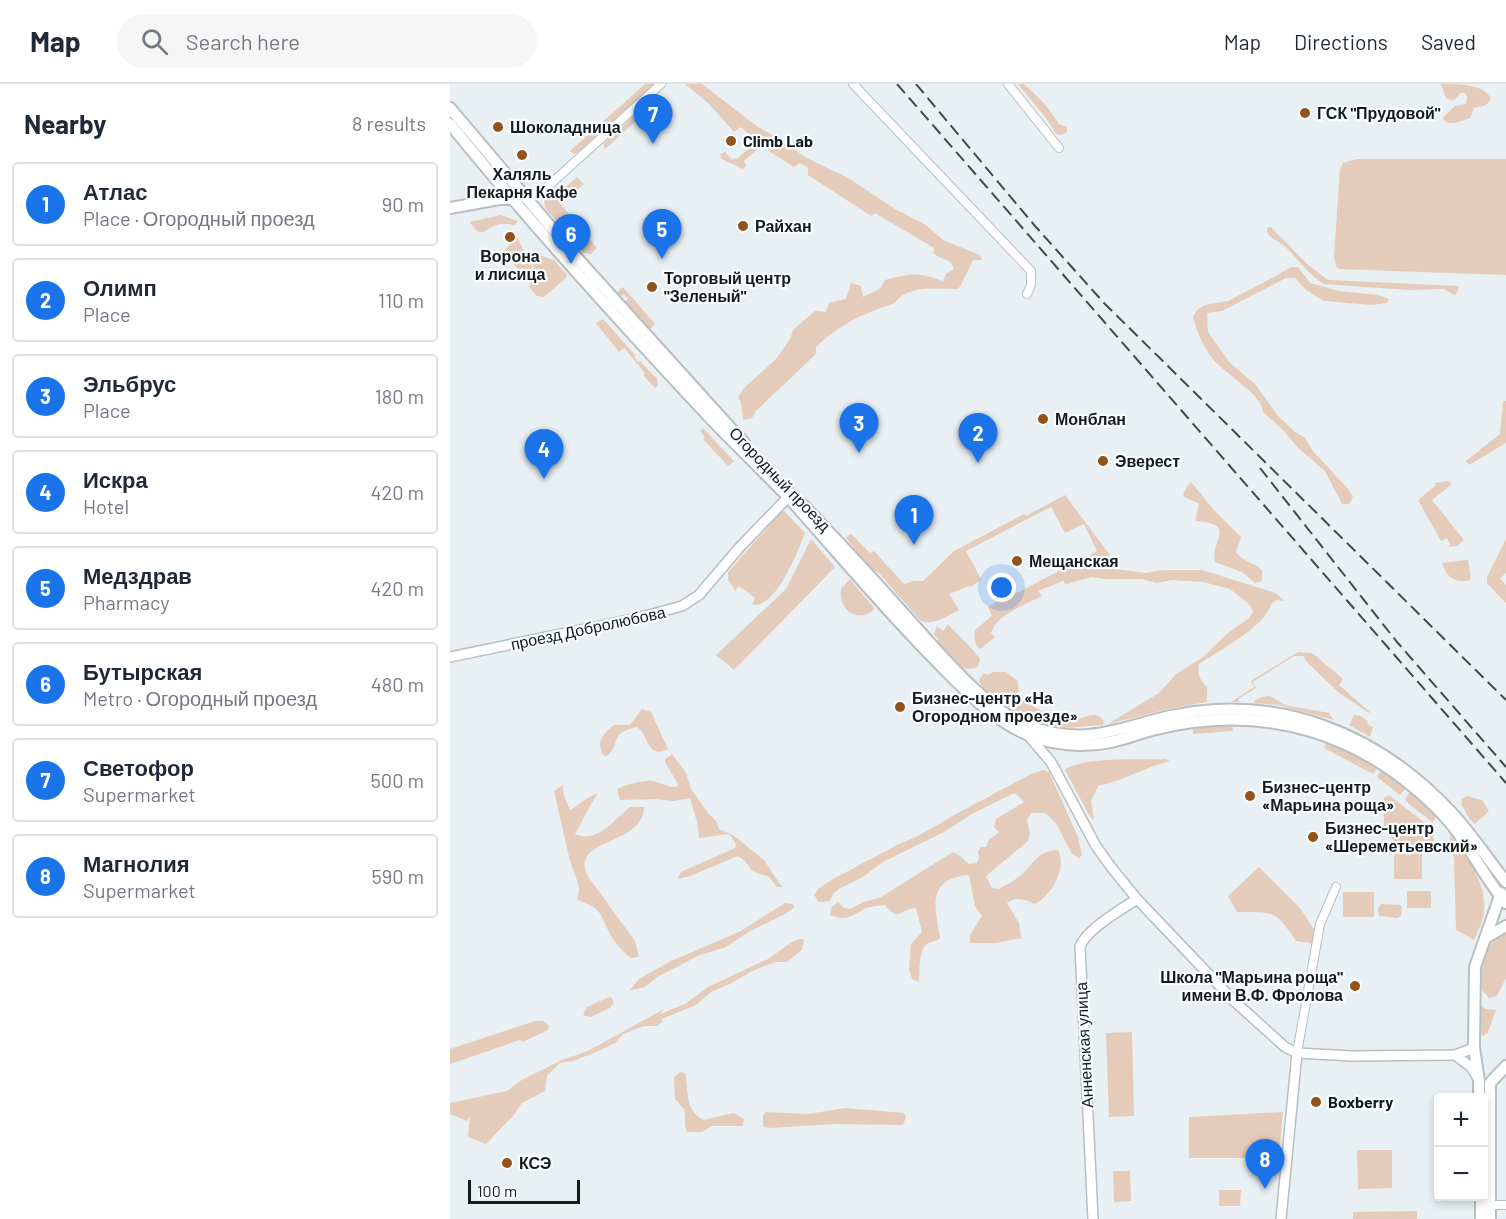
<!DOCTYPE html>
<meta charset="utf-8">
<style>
body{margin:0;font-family:Barlow,sans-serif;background:#f6f6f7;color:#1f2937}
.controls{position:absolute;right:18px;bottom:18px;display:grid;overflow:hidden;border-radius:6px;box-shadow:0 3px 9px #0003}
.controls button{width:54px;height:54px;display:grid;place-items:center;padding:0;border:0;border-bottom:2px solid #e0e1e3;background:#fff;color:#1f2937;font:30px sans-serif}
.scale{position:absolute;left:18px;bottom:15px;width:112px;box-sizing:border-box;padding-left:6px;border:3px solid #171a1a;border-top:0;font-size:16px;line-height:21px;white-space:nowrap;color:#171a1a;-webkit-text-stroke:4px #f9fdff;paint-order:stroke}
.you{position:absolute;left:552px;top:504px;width:21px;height:21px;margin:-15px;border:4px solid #fff;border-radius:50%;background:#1a73e8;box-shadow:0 0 0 9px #1a73e833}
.badge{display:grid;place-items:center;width:39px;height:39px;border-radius:50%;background:#1a73e8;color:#fff;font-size:20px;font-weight:700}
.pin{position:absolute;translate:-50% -50px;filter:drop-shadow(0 2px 3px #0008)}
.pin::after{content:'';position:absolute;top:32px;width:21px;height:18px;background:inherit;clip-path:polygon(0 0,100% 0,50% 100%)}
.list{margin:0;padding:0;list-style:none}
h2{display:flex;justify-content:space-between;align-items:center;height:78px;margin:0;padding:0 24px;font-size:26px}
h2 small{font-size:20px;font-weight:400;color:#747a83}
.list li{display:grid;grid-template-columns:39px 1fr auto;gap:18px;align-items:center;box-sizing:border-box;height:84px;margin:0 12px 12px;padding:0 12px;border:2px solid #e0e1e3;border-radius:6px}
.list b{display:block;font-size:22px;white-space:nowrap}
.list p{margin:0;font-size:20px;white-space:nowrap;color:#747a83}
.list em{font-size:20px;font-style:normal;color:#747a83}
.icon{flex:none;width:33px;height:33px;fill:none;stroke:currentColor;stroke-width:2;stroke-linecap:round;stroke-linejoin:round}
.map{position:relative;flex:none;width:1056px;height:1135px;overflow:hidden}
header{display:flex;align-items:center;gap:36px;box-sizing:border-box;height:84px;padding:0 30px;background:#fff;border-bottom:2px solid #e0e1e3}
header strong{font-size:28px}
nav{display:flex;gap:33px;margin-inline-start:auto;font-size:21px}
.search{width:420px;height:54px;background:#f6f6f7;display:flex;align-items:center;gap:15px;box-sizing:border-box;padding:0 21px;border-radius:33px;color:#747a83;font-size:22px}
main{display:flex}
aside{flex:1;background:#fff}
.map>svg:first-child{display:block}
.green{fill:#e5cbba}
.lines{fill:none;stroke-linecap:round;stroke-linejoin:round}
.minor-casing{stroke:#b8bfc1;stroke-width:10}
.tertiary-casing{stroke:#b8bfc1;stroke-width:12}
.secondary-casing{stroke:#b8bfc1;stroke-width:14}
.minor{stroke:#fff;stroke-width:8}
.tertiary{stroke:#fff;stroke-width:9}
.secondary{stroke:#fff;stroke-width:10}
.rail{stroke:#444848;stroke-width:2;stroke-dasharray:12 6;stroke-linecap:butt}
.poi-dot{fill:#92521c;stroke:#f9fdff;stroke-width:2}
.labels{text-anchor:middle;stroke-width:4.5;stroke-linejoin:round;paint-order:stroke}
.poi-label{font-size:16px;font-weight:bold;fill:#171a1a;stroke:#f9fdff;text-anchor:start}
.street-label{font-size:16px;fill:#171a1a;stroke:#f9fdff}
</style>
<header>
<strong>Map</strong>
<div class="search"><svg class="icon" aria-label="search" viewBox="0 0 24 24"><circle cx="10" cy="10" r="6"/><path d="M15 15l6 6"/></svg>Search here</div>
<nav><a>Map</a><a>Directions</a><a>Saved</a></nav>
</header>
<main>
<aside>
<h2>Nearby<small>8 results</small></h2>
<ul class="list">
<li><span class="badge">1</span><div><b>Атлас</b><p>Place · Огородный проезд</p></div><em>90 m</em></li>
<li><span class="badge">2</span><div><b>Олимп</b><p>Place</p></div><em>110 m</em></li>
<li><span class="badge">3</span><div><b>Эльбрус</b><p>Place</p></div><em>180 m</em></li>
<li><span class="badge">4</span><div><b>Искра</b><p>Hotel</p></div><em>420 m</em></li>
<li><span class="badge">5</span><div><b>Медздрав</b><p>Pharmacy</p></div><em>420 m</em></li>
<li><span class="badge">6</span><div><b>Бутырская</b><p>Metro · Огородный проезд</p></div><em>480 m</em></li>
<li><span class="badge">7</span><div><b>Светофор</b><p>Supermarket</p></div><em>500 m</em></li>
<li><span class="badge">8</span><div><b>Магнолия</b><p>Supermarket</p></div><em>590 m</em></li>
</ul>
</aside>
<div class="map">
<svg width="1056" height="1135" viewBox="0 0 1056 1135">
<rect width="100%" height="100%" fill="#e9f0f3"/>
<g class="green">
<path d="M195 0H205L127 69 124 70 120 67Z"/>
<path d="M235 0H252L308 43 336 59 355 73 400 95 445 125 476 141 493 156 530 171 532 176H523L511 201 508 205C487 205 458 200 445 219 411 231 393 238 366 263V270L306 327 302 334 293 336 291 318 288 313 294 304 326 275 340 255 343 246 365 227 376 228 379 219 396 215 401 199 411 202 413 213 430 205 435 196C463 189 466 188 493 197L496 190 504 185C501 173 490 176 483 169L484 164 425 129 421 132 358 91V83L349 79 344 83 311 62 294 77 296 82 293 85 272 75 270 70 275 68 282 76 285 74 287 75 306 57 291 43 284 48 259 20Z"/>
<path d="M568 0H574L594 19 609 40 617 43V48L611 51 606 50 596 34Z"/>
<path d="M991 0C1009 0 1035 0 1041 15L1036 21 1024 24 1020 34C1011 37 1002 42 994 37L993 33 1005 22 1016 20 1017 12 1015 9H1011L1003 17 996 14Z"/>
<path d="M204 17 207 18 154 66V59L200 18Z"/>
<path d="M907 75H1056V191L889 185 886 182 884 172 890 85 893 79Z"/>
<path d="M127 93 134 100 114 118 108 110Z"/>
<path d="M97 110 105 113 147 164 141 170 134 169 96 125 94 117Z"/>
<path d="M51 131 68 137 65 141C60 141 55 139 50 140 35 143 31 158 20 138Z"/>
<path d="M821 143 857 180 878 196 1009 202 1007 209 1004 211 994 205 959 206 874 200C857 190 847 173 832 160 826 156 820 154 817 148V144Z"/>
<path d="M67 153 84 187 80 199 53 168Z"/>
<path d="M83 169 104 176 117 191 116 194 94 213 87 212 79 203 86 190 81 175Z"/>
<path d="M841 183H848L860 199 889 207 928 211 939 215 937 219 921 221 874 217 856 206 845 194H836L772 227 757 229 758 248 780 279 805 300 828 332 845 348 855 354 862 366 899 406 903 413 899 420H892L875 387 848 364 834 347 813 328C813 311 774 289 763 275 753 262 747 249 743 233L747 226 755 221 778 217 824 193Z"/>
<path d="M173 203 205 240 199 246 174 219 178 215 174 210 170 213 166 209Z"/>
<path d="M153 235 186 272 184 273 188 278 190 277 207 295 208 301 205 304 193 291 195 289 174 264 169 268 146 239Z"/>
<path d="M1053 317H1056V359L1019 381 1016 377 1050 350Z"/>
<path d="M253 344 284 377 278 382 253 355 255 353 250 347Z"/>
<path d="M998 397 1002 400 982 416 1014 456 1007 462 997 463 1000 461 997 454 991 457 968 416 986 401 984 399Z"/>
<path d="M741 398 764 426 791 453 786 468C792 477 803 478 812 486V497L805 499 792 488 765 478C760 457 788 440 746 437 745 431 749 427 748 419L736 414 733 411 736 404Z"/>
<path d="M615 411 660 471 650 483 696 489 712 486H752L826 509 834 517 827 516 821 520C815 543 768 567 749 580 747 590 750 596 757 603V618L718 625 658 640 709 609 726 590 753 573 778 549 798 535 803 528 800 521 780 505 753 498 722 496 707 499 692 495H655L642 493 616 500 613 497 588 507 592 512C575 521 547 530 541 549L545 553 530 565C524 560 524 554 525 546L542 532 538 523 552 514 569 508 647 467 634 440 615 449 601 423 516 467 530 493V497L520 503 519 502 499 510 509 526C497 532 482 543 470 536L429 489C415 483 405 466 396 453L401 450 420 469 424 467 454 500 463 497H473L504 467 574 430 576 432Z"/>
<path d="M333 426 355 449C348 467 327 522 304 521L302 520 305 514 289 502 285 507 278 495V488Z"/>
<path d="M361 455 385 483 284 586 266 571 336 505Z"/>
<path d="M1056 455V489L1050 494 1056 501V519L1037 499V493Z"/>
<path d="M1018 476 1021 494 1018 497C1003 498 997 493 992 479Z"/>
<path d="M400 495 425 525C408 540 388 526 391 505Z"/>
<path d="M498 540C509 553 520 561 530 575L528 583C507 591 500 571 486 558L488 555 484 550 487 542 493 547Z"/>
<path d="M848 568 862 569 893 595 889 601 920 628 919 629 888 608 855 576 854 572H844L803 598 806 604 788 615 790 618H781L804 603 801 597Z"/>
<path d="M543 588H556L568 597 569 612C580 624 612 637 627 635 639 633 645 626 654 637L653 641 614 644 574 637 566 627 535 610 529 596 534 589 537 591Z"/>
<path d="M820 612 835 621 879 629 884 636 828 621 804 619V617L812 613Z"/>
<path d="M192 625 201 628 218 665C197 676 199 651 187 643 158 649 172 659 157 672H154C145 658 153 650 164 641H180Z"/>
<path d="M904 631 910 632 918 637 917 640 923 643 920 653 899 641Z"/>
<path d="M782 639 783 647 743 650 742 642Z"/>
<path d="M877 656 928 683 923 690 874 664Z"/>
<path d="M222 670 236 689 241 705 258 729 266 737 269 745 283 751 314 776 332 803H327L319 793 302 787 295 777 288 772 240 792 227 795 231 788 285 764 286 760 279 750 249 754 247 738 240 714 223 717 205 715 170 716 167 705C174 701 195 696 202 697 210 698 217 703 226 703L228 700 215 678V675Z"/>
<path d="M716 675 720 677C695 683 673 697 648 702L641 717 644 736 639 731 615 686C631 672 694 676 716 675Z"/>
<path d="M593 686 599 688 628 753 632 771 629 774 622 770 607 741 596 729H582L577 735 580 750 578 757 536 792 542 804 549 805C556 801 564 797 570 792 583 781 588 766 608 766 617 785 602 811 585 820 575 815 567 812 557 819L569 839 571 854 546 859H520V851L532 832 525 822 519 791C476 795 485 822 490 854 486 858 482 857 477 860 468 867 470 888 469 898L462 895 459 886 461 860 472 848 466 824C448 825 450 839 435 821 428 822 420 822 414 825 400 833 396 837 380 831L382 823 388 818 394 824 400 825 414 818 431 813 503 768 510 772 519 780 527 779 529 774 528 767 531 763H536L539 756 549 748 544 743 546 735 574 718 566 710H562L522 730 494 748 433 778 411 794 389 805 383 810 380 817 369 818 364 811 369 804 383 795 451 759 468 752 506 730 581 690Z"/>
<path d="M932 686 956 704 950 711 927 693Z"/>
<path d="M113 701 114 712 120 726C130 721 136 713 148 709 139 722 133 736 125 750 147 760 164 736 180 723H194C194 763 116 753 139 794L185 857 189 873 181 874C171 867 162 855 157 844 154 839 152 831 148 827 143 820 134 820 127 815L129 807 128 799 120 777 104 707Z"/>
<path d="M960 707 985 729 986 732 983 739C974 730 963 725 955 716Z"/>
<path d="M939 711C955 724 969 733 984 747L983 763 944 764 945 758 934 744V714Z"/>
<path d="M1017 712 1032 716 1039 727 1025 740C1015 732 1018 729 1011 721L1012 715Z"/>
<path d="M1000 751C1018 774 1040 803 1033 834 1031 841 1027 849 1024 856L1006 846 1004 774 1000 765Z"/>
<rect x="944" y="769" width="28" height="26"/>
<path d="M809 783 850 824 867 850 866 860 846 857C824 824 824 829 787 828L778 812Z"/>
<rect x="957" y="807" width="24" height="17"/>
<rect x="893" y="808" width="31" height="25"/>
<path d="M335 819 343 820 344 824 333 831 302 846 274 864 250 871 207 893 195 903 179 907 189 895 221 877 289 848Z"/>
<path d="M931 820 950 821 952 823 951 832 947 834 929 832 928 824Z"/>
<path d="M1056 849V894L1047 912 1039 914 1032 906C1030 888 1035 853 1056 849Z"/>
<path d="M349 855H354L352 866 337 878H325L302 887 280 900 261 908 246 921 214 934 211 936 213 937 207 942H194L173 950 165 959 144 969 123 977 110 979 97 992 95 1007 72 1019 63 1032 36 1060 18 1053 20 1033 17 1037 0 1030V1019L57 1007 70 997 112 976 138 967 214 925 210 930 235 920 258 903 318 875 342 858Z"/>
<path d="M159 913 162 914 164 918 160 924 141 933 133 931 137 923Z"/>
<path d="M1029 921 1036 925 1046 926 1038 948 1033 952 1029 947Z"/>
<path d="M85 937H93L99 942 98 946 73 958 70 956 0 980V965Z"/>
<path d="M682 948 684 1032 659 1033 656 949Z"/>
<path d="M230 988 235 989C239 1006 234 1025 253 1036L284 1029 294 1035 293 1042H262L252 1048H237L235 1041V1026L225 1015 224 993Z"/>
<path d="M395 1024 454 1029 456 1033 453 1041 383 1040 321 1044 313 1043V1032L315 1028 358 1030Z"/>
<path d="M833 1028 829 1074H739V1033Z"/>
<path d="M907 1066H942V1104L908 1105Z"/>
<path d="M663 1087H680L681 1117 664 1118Z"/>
<path d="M769 1106H791L790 1122H769Z"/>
<path d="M967 1127V1135H903V1128Z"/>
</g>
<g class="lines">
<defs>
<g id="minor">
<path d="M403 0 581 187V201L577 210"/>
<path d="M558 0 609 64"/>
<path d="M77 114 90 109 96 104 211 0"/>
<path d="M847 969 870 840 886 803"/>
<path d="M1040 1121H1056"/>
</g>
<g id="tertiary">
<path d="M0 573 188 534 232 522 249 511 289 464 342 409"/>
<path d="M577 650 601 678 646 762 661 783 687 815 784 917 835 963 847 969 902 972 1005 971 1024 964"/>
<path d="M1005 971 1021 983 1028 994"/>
<path d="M643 1135 630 863C635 846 672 825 687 815"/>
<path d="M831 1135 847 969"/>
</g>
<g id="secondary">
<path d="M0 24 128 175 295 360"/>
<path d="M0 40C83 142 171 239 261 335 287 362 314 388 340 415 390 471 438 529 491 582 516 607 540 633 572 648 598 661 633 664 661 658 675 655 688 650 702 646 814 617 917 649 996 734 1020 760 1033 793 1056 819"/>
<path d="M0 124 49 115H67"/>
<path d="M353 421C388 457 422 494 455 531 487 566 535 626 579 642 636 663 667 644 721 632 827 609 927 649 1000 727 1021 749 1037 774 1056 798"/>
<path d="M1035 854 1056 842"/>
<path d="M1029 1014V997L1024 964 1025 883 1051 809"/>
<path d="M1031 1112V1135"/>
<path d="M1040 1135V999L1056 982"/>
</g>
</defs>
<use href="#minor" class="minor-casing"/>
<use href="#tertiary" class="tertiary-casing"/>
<use href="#secondary" class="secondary-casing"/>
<use href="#minor" class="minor"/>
<use href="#tertiary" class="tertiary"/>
<use href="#secondary" class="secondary"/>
<g class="rail">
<path d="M447 0 1056 699"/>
<path d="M466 0 585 142 654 219 1056 616"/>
<path d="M810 384 947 558 1056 683"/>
</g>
</g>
<g class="poi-dot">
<circle cx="855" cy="29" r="6"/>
<circle cx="48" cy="43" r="6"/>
<circle cx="281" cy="57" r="6"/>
<circle cx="72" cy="71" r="6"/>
<circle cx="293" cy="142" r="6"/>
<circle cx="60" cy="153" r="6"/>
<circle cx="202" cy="203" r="6"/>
<circle cx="593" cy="335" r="6"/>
<circle cx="653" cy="377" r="6"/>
<circle cx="567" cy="477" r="6"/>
<circle cx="450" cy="623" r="6"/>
<circle cx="800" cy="712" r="6"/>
<circle cx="863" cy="753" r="6"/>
<circle cx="905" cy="902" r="6"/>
<circle cx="866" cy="1018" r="6"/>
<circle cx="57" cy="1079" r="6"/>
</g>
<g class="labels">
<g class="poi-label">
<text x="867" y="35">ГСК "Прудовой"</text>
<text x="60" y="49">Шоколадница</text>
<text x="293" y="63">Climb Lab</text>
<text x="72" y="96" text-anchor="middle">Халяль<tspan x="72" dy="18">Пекарня Кафе</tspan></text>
<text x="305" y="148">Райхан</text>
<text x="60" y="178" text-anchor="middle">Ворона<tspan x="60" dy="18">и лисица</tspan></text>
<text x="214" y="200">Торговый центр<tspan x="214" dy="18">"Зеленый"</tspan></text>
<text x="605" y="341">Монблан</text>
<text x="665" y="383">Эверест</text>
<text x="579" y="483">Мещанская</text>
<text x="462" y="620">Бизнес-центр «На<tspan x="462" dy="18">Огородном проезде»</tspan></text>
<text x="812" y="709">Бизнес-центр<tspan x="812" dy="18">«Марьина роща»</tspan></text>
<text x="875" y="750">Бизнес-центр<tspan x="875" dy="18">«Шереметьевский»</tspan></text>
<text x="893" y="899" text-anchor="end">Школа "Марьина роща"<tspan x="893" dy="18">имени В.Ф. Фролова</tspan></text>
<text x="878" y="1024">Boxberry</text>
<text x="69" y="1085">КСЭ</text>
</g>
<g class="street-label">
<text transform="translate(330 395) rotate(46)" y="6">Огородный проезд</text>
<text transform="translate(138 544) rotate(-12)" y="6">проезд Добролюбова</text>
<text transform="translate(634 961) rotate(-93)" y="6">Анненская улица</text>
</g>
</g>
</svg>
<div class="controls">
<button>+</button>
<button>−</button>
</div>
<div class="scale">100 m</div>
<div class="you"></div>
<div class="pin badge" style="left:464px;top:461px">1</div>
<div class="pin badge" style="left:528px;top:379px">2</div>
<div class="pin badge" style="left:409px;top:369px">3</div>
<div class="pin badge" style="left:94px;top:395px">4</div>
<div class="pin badge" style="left:212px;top:175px">5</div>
<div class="pin badge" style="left:121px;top:180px">6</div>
<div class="pin badge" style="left:203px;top:60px">7</div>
<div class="pin badge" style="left:815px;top:1105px">8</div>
</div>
</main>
